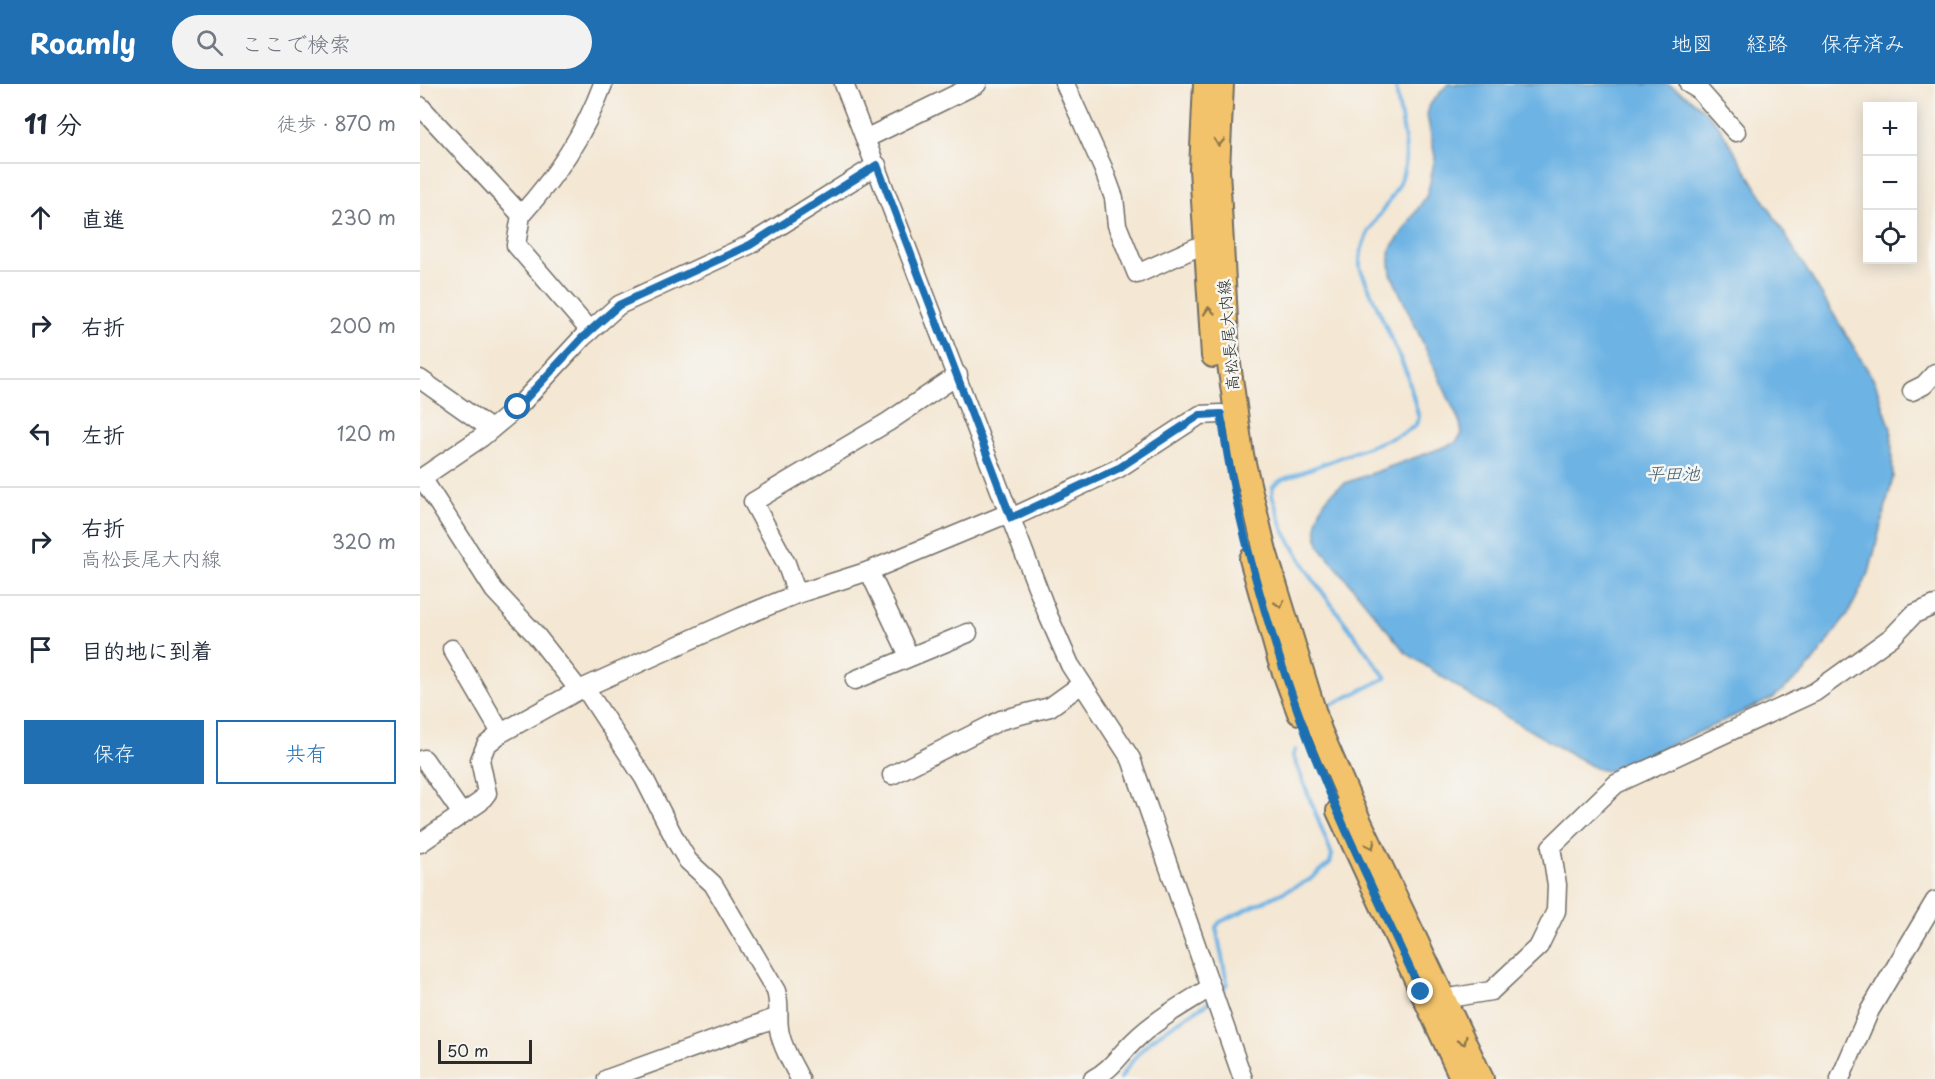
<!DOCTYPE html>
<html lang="ja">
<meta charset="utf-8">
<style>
body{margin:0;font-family:"Playpen Sans","Klee One",sans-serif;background:#f2f2f3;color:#1f2937}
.controls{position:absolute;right:18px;top:18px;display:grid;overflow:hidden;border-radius:0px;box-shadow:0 3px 15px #0003}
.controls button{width:54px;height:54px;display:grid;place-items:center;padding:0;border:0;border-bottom:2px solid #e0e1e3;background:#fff;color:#1f2937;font:30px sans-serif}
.scale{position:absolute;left:18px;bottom:15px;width:94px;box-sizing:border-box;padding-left:6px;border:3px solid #2b2b2b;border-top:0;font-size:16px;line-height:21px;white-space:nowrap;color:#2b2b2b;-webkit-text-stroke:4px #f6f6f2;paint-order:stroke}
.stop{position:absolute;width:18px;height:18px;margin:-14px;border:4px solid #1f6fb2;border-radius:50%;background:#fff}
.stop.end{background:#1f6fb2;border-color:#fff;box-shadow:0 2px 6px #0008}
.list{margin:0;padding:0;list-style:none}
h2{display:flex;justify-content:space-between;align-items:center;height:78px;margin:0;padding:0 24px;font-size:26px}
h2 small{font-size:20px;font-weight:400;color:#747a83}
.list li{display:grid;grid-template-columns:39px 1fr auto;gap:18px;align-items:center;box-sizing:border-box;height:108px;padding:0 24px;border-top:2px solid #e0e1e3}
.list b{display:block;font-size:22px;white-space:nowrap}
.list p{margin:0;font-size:20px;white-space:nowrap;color:#747a83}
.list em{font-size:20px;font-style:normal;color:#747a83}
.actions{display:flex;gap:12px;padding:18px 24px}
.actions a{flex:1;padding:14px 0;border:2px solid #1f6fb2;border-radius:0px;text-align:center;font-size:21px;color:#1f6fb2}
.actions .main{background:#1f6fb2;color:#fff}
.icon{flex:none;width:33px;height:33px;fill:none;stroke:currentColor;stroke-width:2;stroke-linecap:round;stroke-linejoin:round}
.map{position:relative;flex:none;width:1515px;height:995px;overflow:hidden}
header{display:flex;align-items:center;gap:36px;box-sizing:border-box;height:84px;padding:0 30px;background:#1f6fb2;color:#fff}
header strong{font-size:28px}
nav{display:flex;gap:33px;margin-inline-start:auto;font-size:21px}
.search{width:420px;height:54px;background:#f2f2f3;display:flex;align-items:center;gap:15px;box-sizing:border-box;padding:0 21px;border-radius:33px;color:#747a83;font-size:22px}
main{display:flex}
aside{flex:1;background:#fff}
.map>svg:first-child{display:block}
.water{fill:#6db3e4;stroke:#4c6f88;stroke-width:1.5}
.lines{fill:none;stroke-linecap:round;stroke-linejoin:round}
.stream{stroke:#6db3e4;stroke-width:4}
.minor-casing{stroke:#716d66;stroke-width:21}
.major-casing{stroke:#716d66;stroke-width:26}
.minor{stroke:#fff;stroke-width:18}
.major{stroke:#f2c36a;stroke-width:22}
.oneway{stroke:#8e774a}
.route{stroke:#1f6fb2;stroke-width:8}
.labels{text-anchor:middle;stroke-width:5;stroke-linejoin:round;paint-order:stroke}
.street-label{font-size:16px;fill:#2b2b2b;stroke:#f6f6f2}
.water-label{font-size:18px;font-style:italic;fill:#425b6c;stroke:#f6f6f2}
</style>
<header>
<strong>Roamly</strong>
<div class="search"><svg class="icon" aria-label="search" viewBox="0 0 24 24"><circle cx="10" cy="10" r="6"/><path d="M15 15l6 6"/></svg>ここで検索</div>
<nav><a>地図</a><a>経路</a><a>保存済み</a></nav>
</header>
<main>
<aside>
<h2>11 分<small>徒歩 · 870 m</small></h2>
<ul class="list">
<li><svg class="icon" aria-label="ahead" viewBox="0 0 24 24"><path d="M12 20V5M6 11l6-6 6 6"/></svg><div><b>直進</b></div><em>230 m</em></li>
<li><svg class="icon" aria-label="right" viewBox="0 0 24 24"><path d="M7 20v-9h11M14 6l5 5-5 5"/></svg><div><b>右折</b></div><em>200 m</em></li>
<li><svg class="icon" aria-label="left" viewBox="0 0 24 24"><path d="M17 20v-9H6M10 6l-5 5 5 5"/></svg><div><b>左折</b></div><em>120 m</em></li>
<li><svg class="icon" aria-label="right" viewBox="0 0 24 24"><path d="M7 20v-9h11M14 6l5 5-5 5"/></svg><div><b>右折</b><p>高松長尾大内線</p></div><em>320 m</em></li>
<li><svg class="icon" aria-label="arrive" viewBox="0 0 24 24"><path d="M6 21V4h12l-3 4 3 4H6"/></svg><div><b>目的地に到着</b></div></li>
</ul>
<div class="actions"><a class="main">保存</a><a>共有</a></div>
</aside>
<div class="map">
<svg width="1515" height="995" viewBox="0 0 1515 995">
<rect width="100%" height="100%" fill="#f6f6f2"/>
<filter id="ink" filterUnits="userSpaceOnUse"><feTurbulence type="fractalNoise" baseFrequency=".0167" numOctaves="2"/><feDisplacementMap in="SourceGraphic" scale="12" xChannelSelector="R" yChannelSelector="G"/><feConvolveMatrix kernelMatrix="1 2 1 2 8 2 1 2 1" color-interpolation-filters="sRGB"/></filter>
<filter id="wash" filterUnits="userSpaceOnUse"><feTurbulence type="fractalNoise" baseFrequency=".008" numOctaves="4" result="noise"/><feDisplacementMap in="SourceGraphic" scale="24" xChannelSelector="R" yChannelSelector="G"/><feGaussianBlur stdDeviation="1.35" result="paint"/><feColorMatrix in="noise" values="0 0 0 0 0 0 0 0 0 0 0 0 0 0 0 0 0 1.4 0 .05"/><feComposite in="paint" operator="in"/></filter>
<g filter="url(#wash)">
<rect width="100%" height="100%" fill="#f4e7d3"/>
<path class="water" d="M1028 0H1247C1268 10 1284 25 1299 42L1455 298 1471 345 1473 394 1449 489 1428 530 1386 587 1353 614 1198 685 1186 687 1175 684 1054 614 985 568 900 463C891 436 900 414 925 399L1035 359 1042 350 1040 339 971 190 969 168 1007 111 1011 94 1015 73 1007 31 1010 20Z"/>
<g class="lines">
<g class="stream">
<path d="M909 622 966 594 892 494 864 447 852 411 853 402 861 396 982 350 995 342 999 334 987 290 940 184C938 144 970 127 982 93 993 63 977 30 976 0"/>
<path d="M800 911 807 899 796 843 800 838 889 796 910 779 912 771 873 672 875 666"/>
<path d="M700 995C727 950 750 944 791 917"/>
</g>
</g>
</g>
<g filter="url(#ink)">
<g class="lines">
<defs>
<g id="minor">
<path d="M424 0 628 531 650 581 711 675 823 995"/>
<path d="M645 0 683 84 694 114 697 141 717 190 784 160"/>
<path d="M1269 0 1279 6 1316 48"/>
<path d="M0 22 101 131 96 161 170 247"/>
<path d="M447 54 557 0"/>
<path d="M101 131C137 91 164 51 183 0"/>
<path d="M0 295 71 345"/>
<path d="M1492 307 1504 301 1515 289"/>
<path d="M2 394 74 506 115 550 159 606"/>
<path d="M0 395 62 353 98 323 162 254 199 221 329 161 457 81"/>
<path d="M591 434 699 384 780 331 801 330"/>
<path d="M449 487 489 572"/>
<path d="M377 510 366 479 333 418 468 338 538 291"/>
<path d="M32 565 81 649"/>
<path d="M435 596 548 549"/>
<path d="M165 604 224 694 256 757 268 777 293 800 356 907C361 924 356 934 360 950 363 965 373 981 380 995"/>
<path d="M4 675 42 730"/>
<path d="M472 691 581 636 630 623 662 600"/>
<path d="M0 759 60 718 67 709 60 676 66 661 81 649 159 606 321 533 377 510 449 487 589 429"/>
<path d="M1011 917 1071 907 1119 862 1136 827 1137 801 1131 763 1196 700 1395 608 1473 552 1494 530 1515 521"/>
<path d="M187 995 358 933"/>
<path d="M673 995C691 986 700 970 714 957 736 935 765 920 791 903"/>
<path d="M1420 995 1450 926 1515 817"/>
</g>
<g id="major">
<path d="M785 0 781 85 793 272"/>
<path d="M802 0 798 86 808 273 822 371 845 467 900 646 933 723 1062 995"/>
<path d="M831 475 859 575 879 629"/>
<path d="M918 727 1042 995"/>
</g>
</defs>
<use href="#minor" class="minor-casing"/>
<use href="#major" class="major-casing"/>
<use href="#minor" class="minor"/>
<use href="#major" class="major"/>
</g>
<defs><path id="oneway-chevron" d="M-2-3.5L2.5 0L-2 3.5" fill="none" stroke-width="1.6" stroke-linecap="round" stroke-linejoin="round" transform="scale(1.5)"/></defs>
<g class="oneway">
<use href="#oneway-chevron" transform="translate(799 58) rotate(93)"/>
<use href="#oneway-chevron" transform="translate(789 227) rotate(-95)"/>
<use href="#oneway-chevron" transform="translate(860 520) rotate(74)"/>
<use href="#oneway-chevron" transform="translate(951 761) rotate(65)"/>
<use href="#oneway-chevron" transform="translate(1043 957) rotate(64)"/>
</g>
</g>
<g class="lines" filter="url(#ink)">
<path class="route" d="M98 323 162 254 199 221 330 161 457 81 591 434 699 384 780 331 801 330C816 439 848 547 886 650 919 738 962 823 1001 908"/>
</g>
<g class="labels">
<g class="street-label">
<text transform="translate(808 251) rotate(-95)" y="6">高松長尾大内線</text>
</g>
<g class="water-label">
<text x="1253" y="396">平田池</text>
</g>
</g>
</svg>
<div class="controls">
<button>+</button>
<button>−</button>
<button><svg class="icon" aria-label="locate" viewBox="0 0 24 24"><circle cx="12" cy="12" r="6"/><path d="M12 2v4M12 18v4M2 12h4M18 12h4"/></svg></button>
</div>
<div class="scale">50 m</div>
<div class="stop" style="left:98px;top:323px"></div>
<div class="stop end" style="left:1001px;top:908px"></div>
</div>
</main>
